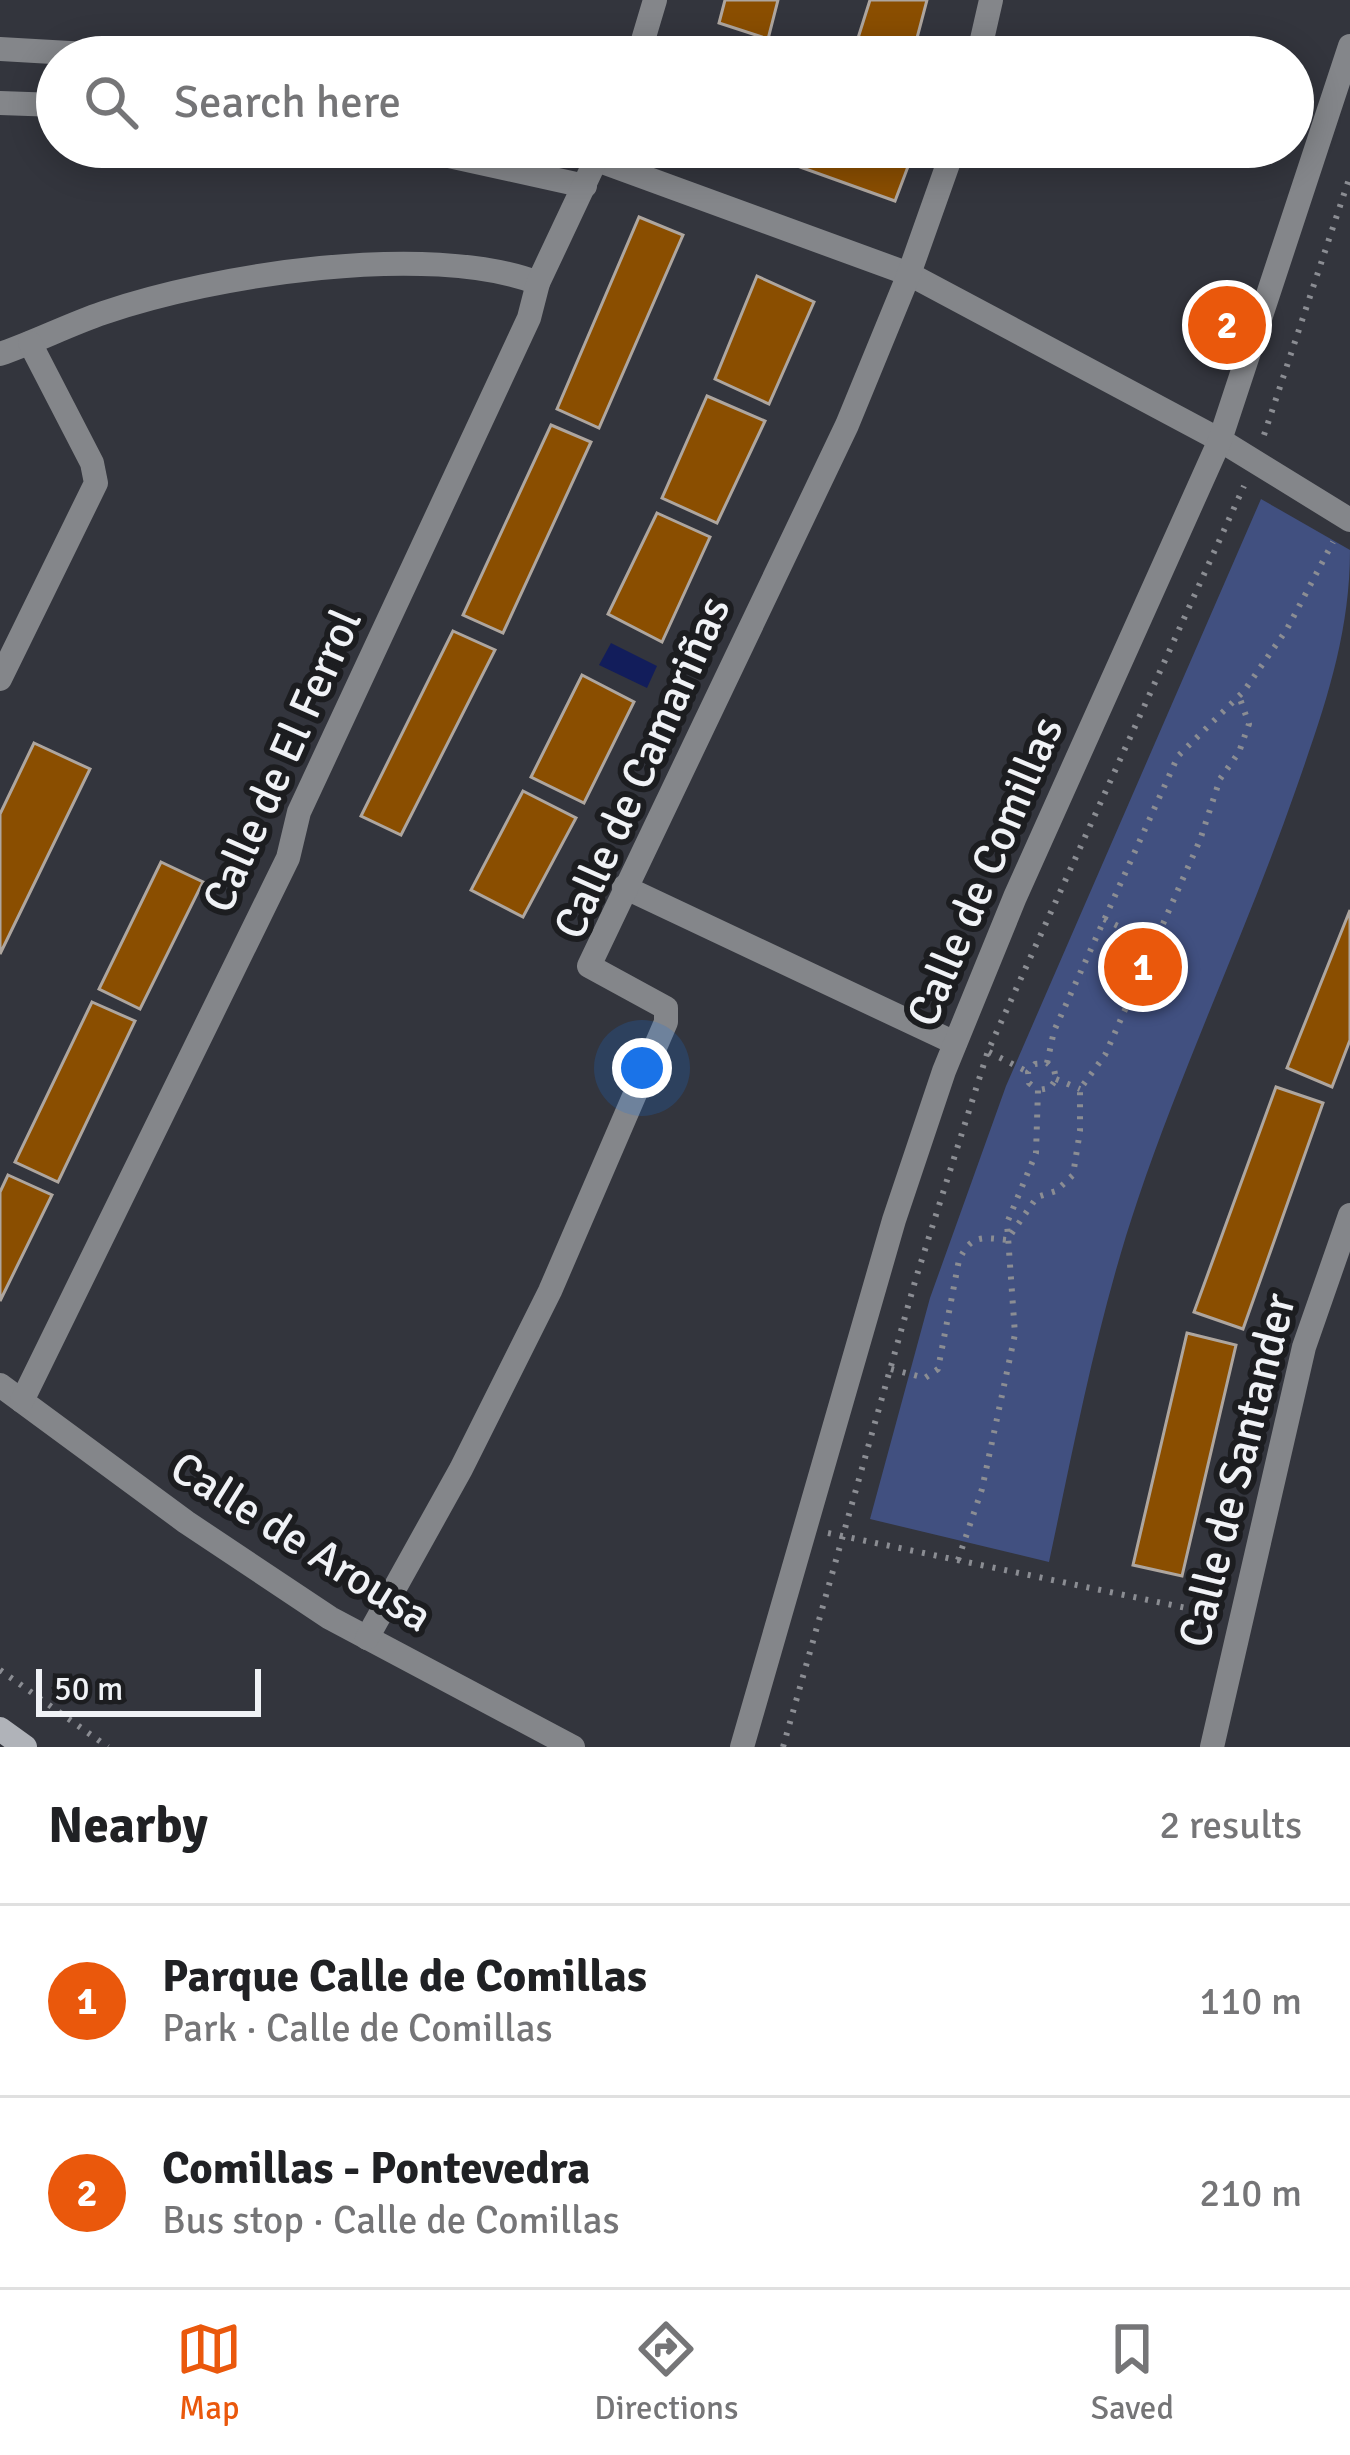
<!DOCTYPE html>
<meta charset="utf-8">
<style>
body{margin:0;font-family:Signika,sans-serif;background:#f6f6f6;color:#202124}
.scale{position:absolute;left:36px;bottom:30px;width:225px;box-sizing:border-box;padding-left:12px;border:6px solid #f0f2f6;border-top:0;font-size:33px;line-height:42px;white-space:nowrap;color:#f0f2f6;-webkit-text-stroke:9px #1c1d20;paint-order:stroke}
.you{position:absolute;left:642px;top:1068px;width:42px;height:42px;margin:-30px;border:9px solid #fff;border-radius:50%;background:#1a73e8;box-shadow:0 0 0 18px #1a73e833}
.badge{display:grid;place-items:center;width:78px;height:78px;border-radius:50%;background:#ea580c;color:#fff;font-size:39px;font-weight:700}
.pin{position:absolute;translate:-50% -50%;border:6px solid #fff;box-shadow:0 3px 12px #0006}
.list{margin:0;padding:0;list-style:none}
h2{display:flex;justify-content:space-between;align-items:center;height:156px;margin:0;padding:0 48px;font-size:51px}
h2 small{font-size:39px;font-weight:400;color:#757577}
.list li{display:grid;grid-template-columns:78px 1fr auto;gap:36px;align-items:center;box-sizing:border-box;height:192px;padding:0 48px;border-top:3px solid #e0e0e0}
.list b{display:block;font-size:45px;white-space:nowrap}
.list p{margin:0;font-size:39px;white-space:nowrap;color:#757577}
.list em{font-size:39px;font-style:normal;color:#757577}
.icon{flex:none;width:66px;height:66px;fill:none;stroke:currentColor;stroke-width:2;stroke-linecap:round;stroke-linejoin:round}
.map{position:relative;flex:none;width:1350px;height:1747px;overflow:hidden}
.search{position:absolute;background:#fff;box-shadow:0 6px 30px #0003;left:36px;right:36px;top:36px;height:132px;display:flex;align-items:center;gap:30px;box-sizing:border-box;padding:0 42px;border-radius:66px;color:#757577;font-size:45px}
.sheet{height:540px;background:#fff}
nav{display:flex;justify-content:space-around;align-items:center;box-sizing:border-box;height:168px;border-top:3px solid #e0e0e0;background:#fff;font-size:33px;color:#757577}
nav a{display:grid;justify-items:center;gap:6px}
nav .on{color:#ea580c}
.map>svg:first-child{display:block}
.green{fill:#415080}
.water{fill:#121d5b}
.building{fill:#8a4e00;stroke:#aea69f;stroke-width:3}
.lines{fill:none;stroke-linecap:round;stroke-linejoin:round}
.path{stroke:#8b8d93;stroke-width:6;stroke-dasharray:3 9;stroke-linecap:butt}
.street{stroke:#84868a;stroke-width:24}
.secondary{stroke:#b0b3b9;stroke-width:24}
.labels{text-anchor:middle;stroke-width:12;stroke-linejoin:round;paint-order:stroke}
.street-label{font-size:45px;fill:#f0f2f6;stroke:#1c1d20}
</style>
<div class="map">
<svg width="1350" height="1747" viewBox="0 0 1350 1747">
<rect width="100%" height="100%" fill="#33353d"/>
<path class="green" d="M1261 499 1350 550C1350 636 1324 709 1296 789 1248 927 1185 1060 1138 1199 1098 1317 1075 1440 1049 1562L870 1519 930 1298 1006 1086Z"/>
<path class="water" d="M611 643 657 666 647 688 599 665Z"/>
<g class="building">
<path d="M725 0H778L768 39 719 23Z"/>
<path d="M870 0H927L912 57H852Z"/>
<path d="M744 147H887L912 156 895 201Z"/>
<path d="M639 217 683 235 599 428 557 409Z"/>
<path d="M757 276 814 302 769 404 715 379Z"/>
<path d="M707 396 765 421 717 523 662 498Z"/>
<path d="M551 425 591 442 503 633 463 615Z"/>
<path d="M657 513 710 537 662 642 608 614Z"/>
<path d="M453 631 495 650 401 835 361 816Z"/>
<path d="M582 675 634 702 584 803 531 777Z"/>
<path d="M34 743 90 769 0 954V814Z"/>
<path d="M523 791 576 818 523 917 471 890Z"/>
<path d="M161 862 203 882 140 1009 99 989Z"/>
<path d="M1350 910V1040L1332 1087 1287 1068Z"/>
<path d="M92 1002 135 1021 58 1182 15 1162Z"/>
<path d="M1276 1087 1323 1103 1243 1329 1194 1312Z"/>
<path d="M8 1175 52 1195 0 1301V1192Z"/>
<path d="M1187 1333 1236 1345 1182 1576 1133 1565Z"/>
</g>
<g class="lines">
<g class="path">
<path d="M1264 435 1350 176"/>
<path d="M1104 919 1154 944"/>
<path d="M989 1052 1028 1072"/>
<path d="M1047 1063 1054 1031 1178 756 1244 691 1287 629 1333 542"/>
<path d="M1056 1079 1080 1089"/>
<path d="M891 1369 925 1378 938 1369 959 1260C971 1235 981 1237 1007 1240L1037 1197 1056 1191 1073 1175 1080 1131V1089L1105 1055 1200 840 1220 779 1239 752 1249 724 1239 696"/>
<path d="M828 1533 1215 1614"/>
<path d="M958 1560 982 1489 1015 1334 1007 1223 1036 1153 1038 1090 1029 1083 1028 1072 1035 1064 1047 1063 1054 1069 1056 1079 1050 1088 1038 1090"/>
<path d="M0 1670 108 1747"/>
<path d="M783 1747 916 1278 988 1051 1244 486"/>
</g>
<g class="street">
<path d="M0 49 139 57"/>
<path d="M638 57 655 0"/>
<path d="M978 57 991 0"/>
<path d="M0 103 57 105"/>
<path d="M408 147 585 186"/>
<path d="M597 160 909 274 1220 440 1350 520"/>
<path d="M0 354C35 342 68 325 103 313 213 275 428 241 538 283"/>
<path d="M0 679 96 483 92 463 30 343"/>
<path d="M624 887 955 1043"/>
<path d="M0 1385 186 1522 330 1618 573 1747"/>
<path d="M22 1401 288 858 299 812 529 318 538 283 602 147"/>
<path d="M367 1638 461 1469 550 1291 666 1022V1008L589 966 847 425 909 274 954 147"/>
<path d="M742 1747 894 1220 944 1071 1015 897 1220 440 1350 46"/>
<path d="M1212 1747 1304 1347 1350 1215"/>
</g>
<path class="secondary" d="M0 1729 25 1747"/>
</g>
<g class="labels">
<g class="street-label">
<text transform="translate(281 760) rotate(-66)" y="16">Calle de El Ferrol</text>
<text transform="translate(641 767) rotate(-66)" y="16">Calle de Camariñas</text>
<text transform="translate(984 871) rotate(-67)" y="16">Calle de Comillas</text>
<text transform="translate(1236 1470) rotate(-76)" y="16">Calle de Santander</text>
<text transform="translate(302 1541) rotate(32)" y="16">Calle de Arousa</text>
</g>
</g>
</svg>
<div class="scale">50 m</div>
<div class="you"></div>
<div class="pin badge" style="left:1143px;top:967px">1</div>
<div class="pin badge" style="left:1227px;top:325px">2</div>
<div class="search"><svg class="icon" aria-label="search" viewBox="0 0 24 24"><circle cx="10" cy="10" r="6"/><path d="M15 15l6 6"/></svg>Search here</div>
</div>
<section class="sheet">
<h2>Nearby<small>2 results</small></h2>
<ul class="list">
<li><span class="badge">1</span><div><b>Parque Calle de Comillas</b><p>Park · Calle de Comillas</p></div><em>110 m</em></li>
<li><span class="badge">2</span><div><b>Comillas - Pontevedra</b><p>Bus stop · Calle de Comillas</p></div><em>210 m</em></li>
</ul>
</section>
<nav>
<a class="on"><svg class="icon" aria-label="map" viewBox="0 0 24 24"><path d="M3 6l6-2 6 2 6-2v14l-6 2-6-2-6 2zM9 4v14M15 6v14"/></svg>Map</a>
<a><svg class="icon" aria-label="directions" viewBox="0 0 24 24"><path d="M12 3l9 9-9 9-9-9zM9 14v-3h6M13 9l2 2-2 2"/></svg>Directions</a>
<a><svg class="icon" aria-label="saved" viewBox="0 0 24 24"><path d="M7 4h10v16l-5-4-5 4z"/></svg>Saved</a>
</nav>
